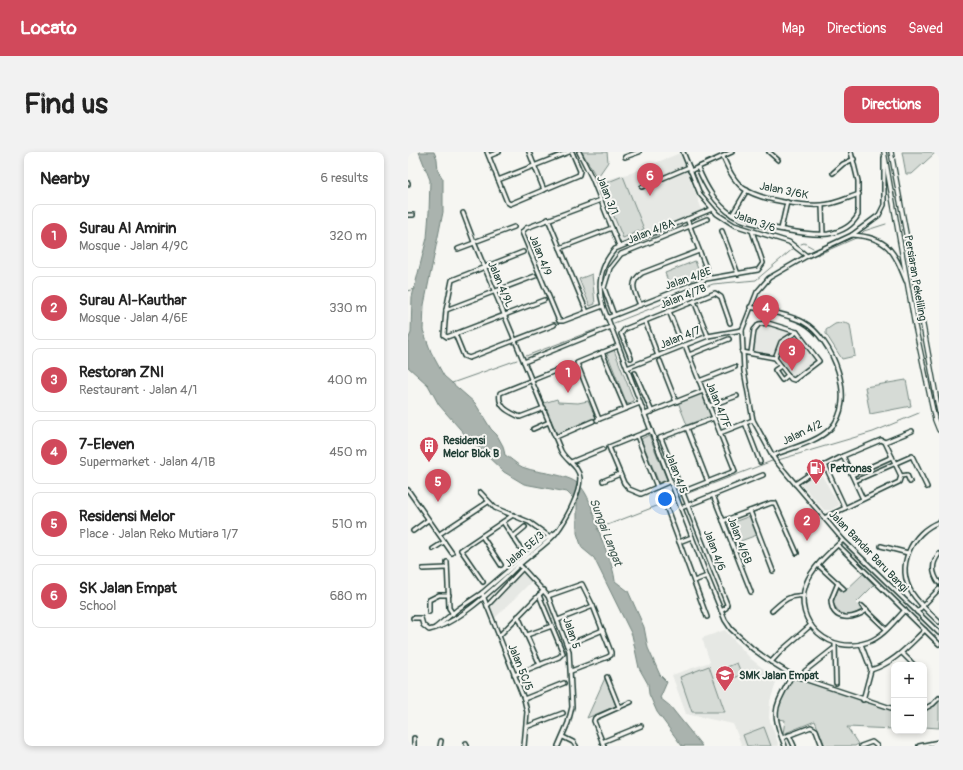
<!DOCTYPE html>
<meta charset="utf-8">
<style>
body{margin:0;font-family:Pangolin,sans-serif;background:#f2f2f2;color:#222}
.controls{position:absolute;right:12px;bottom:12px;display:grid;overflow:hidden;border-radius:8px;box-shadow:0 2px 6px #0003}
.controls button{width:36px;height:36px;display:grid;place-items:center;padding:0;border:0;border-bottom:1px solid #e0e0e0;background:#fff;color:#222;font:20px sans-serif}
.you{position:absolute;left:257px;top:347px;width:14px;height:14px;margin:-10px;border:3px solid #fff;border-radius:50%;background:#1a73e8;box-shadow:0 0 0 6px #1a73e833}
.badge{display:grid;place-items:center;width:26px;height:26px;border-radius:50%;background:#d1495b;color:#fff;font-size:13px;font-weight:700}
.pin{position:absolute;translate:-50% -33px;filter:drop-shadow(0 1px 2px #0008)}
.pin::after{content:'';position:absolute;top:21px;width:14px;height:12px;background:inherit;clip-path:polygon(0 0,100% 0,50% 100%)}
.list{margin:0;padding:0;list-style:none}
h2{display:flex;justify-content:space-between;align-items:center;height:52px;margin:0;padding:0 16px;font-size:17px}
h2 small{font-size:13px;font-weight:400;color:#767676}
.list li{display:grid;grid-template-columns:26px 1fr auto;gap:12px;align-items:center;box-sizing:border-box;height:64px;margin:0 8px 8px;padding:0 8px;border:1px solid #e0e0e0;border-radius:8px}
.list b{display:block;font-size:15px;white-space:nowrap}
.list p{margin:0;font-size:13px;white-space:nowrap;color:#767676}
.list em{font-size:13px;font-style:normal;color:#767676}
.map{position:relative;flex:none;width:531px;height:594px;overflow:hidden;border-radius:8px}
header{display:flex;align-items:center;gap:24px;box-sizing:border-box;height:56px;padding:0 20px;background:#d1495b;color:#fff}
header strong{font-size:19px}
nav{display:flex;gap:22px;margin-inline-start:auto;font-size:14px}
.intro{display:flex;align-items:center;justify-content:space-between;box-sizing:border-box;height:96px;padding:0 24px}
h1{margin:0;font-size:28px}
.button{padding:10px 18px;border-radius:8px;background:#d1495b;color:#fff;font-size:14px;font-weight:700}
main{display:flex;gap:24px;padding:0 24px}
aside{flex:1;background:#fff;border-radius:8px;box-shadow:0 2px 6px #0003}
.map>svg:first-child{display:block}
.built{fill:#e6e8e4}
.green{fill:#d6dbd6;stroke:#7a8c85}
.water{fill:#aab3ae;stroke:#72847d}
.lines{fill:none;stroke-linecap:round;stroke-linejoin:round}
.stream{stroke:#72847d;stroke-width:1}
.minor-casing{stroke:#1f3d34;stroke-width:6}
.major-casing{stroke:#1f3d34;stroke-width:6}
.minor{stroke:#f6f6f2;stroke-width:3}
.major{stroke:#f6f6f2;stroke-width:3.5}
.labels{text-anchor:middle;stroke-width:4;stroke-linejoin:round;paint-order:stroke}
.street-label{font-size:11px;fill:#1f3d34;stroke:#f6f6f2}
.poi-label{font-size:11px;font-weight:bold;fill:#1f3d34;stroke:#f6f6f2;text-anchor:start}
.water-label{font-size:12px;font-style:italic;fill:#425a52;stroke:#f6f6f2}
</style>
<header>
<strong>Locato</strong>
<nav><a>Map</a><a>Directions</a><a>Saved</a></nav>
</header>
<div class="intro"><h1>Find us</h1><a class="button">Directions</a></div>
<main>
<aside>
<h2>Nearby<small>6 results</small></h2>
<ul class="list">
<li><span class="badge">1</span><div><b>Surau Al Amirin</b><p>Mosque · Jalan 4/9C</p></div><em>320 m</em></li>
<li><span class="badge">2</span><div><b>Surau Al-Kauthar</b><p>Mosque · Jalan 4/6E</p></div><em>330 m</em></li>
<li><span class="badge">3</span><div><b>Restoran ZNI</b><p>Restaurant · Jalan 4/1</p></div><em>400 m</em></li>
<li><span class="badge">4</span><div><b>7-Eleven</b><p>Supermarket · Jalan 4/1B</p></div><em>450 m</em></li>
<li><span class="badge">5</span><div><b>Residensi Melor</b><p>Place · Jalan Reko Mutiara 1/7</p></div><em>510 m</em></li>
<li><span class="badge">6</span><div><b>SK Jalan Empat</b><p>School</p></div><em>680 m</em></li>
</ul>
</aside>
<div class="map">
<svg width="531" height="594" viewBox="0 0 531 594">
<rect width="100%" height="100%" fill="#f6f6f2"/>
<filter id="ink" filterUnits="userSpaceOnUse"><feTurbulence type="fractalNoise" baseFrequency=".025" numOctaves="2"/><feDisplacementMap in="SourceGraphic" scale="8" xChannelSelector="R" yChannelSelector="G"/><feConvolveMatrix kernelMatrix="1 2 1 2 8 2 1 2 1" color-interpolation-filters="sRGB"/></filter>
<g filter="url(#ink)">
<g class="built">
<path d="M272 1 294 58 214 90 190 30 223 21Z"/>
<path d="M360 172 383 178 391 184 409 209 386 226 369 205 345 200 347 178 352 173Z"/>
<path d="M413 322 431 353 423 358H416L393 332 407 323Z"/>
<path d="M115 418 125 428 86 467 81 454Z"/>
<path d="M317 478 343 507 365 524 368 531 362 549 361 566 371 594H334L325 572 278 562 264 523 302 510 294 486Z"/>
</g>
<g class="green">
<path d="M174 0H199L200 10 189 26Z"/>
<path d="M494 0H528L504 22H498Z"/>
<path d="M215 24 236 77 215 86 193 33Z"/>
<path d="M287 109 293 125 263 137 257 121Z"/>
<path d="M184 122 187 152 182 154 171 127Z"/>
<path d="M436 170 442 173 447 204 434 207 418 182V178L427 172Z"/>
<path d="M206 198 226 249 219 252 199 201Z"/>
<path d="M498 228 503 254 462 262 457 235Z"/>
<path d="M294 241 303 264 279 273 270 250Z"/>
<path d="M149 247 150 250 170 251 180 249 188 266 149 282 136 251Z"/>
<path d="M241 283 259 328 251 331 233 287Z"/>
<path d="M342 364 349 383 327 391 320 372Z"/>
<path d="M455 422 466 433 448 451 454 457C441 467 433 465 425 451L430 436 435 441Z"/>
<path d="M329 511 334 523 323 527 319 515Z"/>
<path d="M301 514 317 560H284L272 525Z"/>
<path d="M197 526 208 554 179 566Z"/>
<path d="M385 526 486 557V577L439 575 450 592 447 594H417L407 569 375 582 377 568 369 567 371 553Z"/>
<path d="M531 549V576L516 575V558L527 554Z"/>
<path d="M356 575 363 594H339L335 583Z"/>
</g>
<path class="water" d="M11 0H26L29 7 30 19 35 27V60L16 153 15 178 23 200 36 224 67 251 83 277 89 283 95 294 97 303C104 307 110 314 117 316 132 321 148 321 162 327 181 334 185 362 191 379 196 396 205 411 207 429L220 439 236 475 240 496 252 523 259 530 252 546 262 554 294 594H274L249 560 241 542 240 532 231 516 224 483 186 406 174 396 169 381V350L159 340 116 332 96 320 59 285 31 253 20 233 0 215V188L3 181 4 145 19 86 21 60 22 28Z"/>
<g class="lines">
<g class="stream">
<path d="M453 82 456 79 478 72"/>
<path d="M393 92 396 91 405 96"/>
<path d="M408 102 409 103 450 85"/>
<path d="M0 139 7 137"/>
<path d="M206 171 305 132 348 128 386 96"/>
<path d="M118 204 197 174"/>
<path d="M44 231 109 208"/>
<path d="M370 308 465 280 511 261"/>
<path d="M278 342 364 309"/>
<path d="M272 345 273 344"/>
<path d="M189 377 267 347"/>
</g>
<defs>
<g id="minor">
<path d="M79 0 99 50 102 52 171 23 172 19 164 0"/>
<path d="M121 0 136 38"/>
<path d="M171 0 184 26 211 94"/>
<path d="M275 0 292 42 309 62 326 73 381 90 399 104"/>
<path d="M361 0 370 8"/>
<path d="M81 4 91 0"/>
<path d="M217 5 231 0"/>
<path d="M315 5C320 16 325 28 335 36 351 48 393 54 413 53 425 53 439 46 451 42"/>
<path d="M476 6V53L471 63 444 83 399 104 361 126 349 140 334 178 336 219 345 268 367 308 435 388 531 481"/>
<path d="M290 16C298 35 307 51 324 63 339 73 401 84 420 82 432 80 444 74 450 63V29L443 0"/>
<path d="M282 19 324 0"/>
<path d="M425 21 435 12 446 7"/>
<path d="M90 28 161 0"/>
<path d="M0 31V32"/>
<path d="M234 35 281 15"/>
<path d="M193 48 118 76 114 80 151 169H155L195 154"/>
<path d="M414 54 415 82"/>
<path d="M304 57 207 97C192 114 189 133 195 154L299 424 317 468 323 477 345 497 363 510 384 523 486 557"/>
<path d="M0 63H5"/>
<path d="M324 63 339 38"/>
<path d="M140 67 179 160"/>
<path d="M279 67 302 126"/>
<path d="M373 77 379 50"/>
<path d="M314 79 330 122"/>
<path d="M444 83C480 85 486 99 498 129"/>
<path d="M66 90 106 75"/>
<path d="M152 96 204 76"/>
<path d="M50 97 66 91"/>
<path d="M136 148 47 182 56 204 61 206 146 173"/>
<path d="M286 149 300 184"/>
<path d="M232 153C227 140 220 131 234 121L291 99"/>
<path d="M342 155C359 159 379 162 395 170 425 186 450 250 422 277 408 291 382 296 364 304"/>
<path d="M38 158 127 124"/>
<path d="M261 159 272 187"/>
<path d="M206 163 196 136 202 116 213 102 299 67"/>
<path d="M199 166 298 127 350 118 355 111 344 79"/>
<path d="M237 169 250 204"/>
<path d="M47 182 39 185 36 183 38 158 44 128 115 100"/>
<path d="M194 200 218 257"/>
<path d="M334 200 367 206 383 227 386 228 411 209 389 180 360 171 351 172 346 178 343 201"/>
<path d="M281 203 321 187"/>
<path d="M223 206 213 182 217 177 307 141 313 145 322 171"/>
<path d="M367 206 373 190 389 180"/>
<path d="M252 209 268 250"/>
<path d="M116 210 203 175"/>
<path d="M373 214 367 218 374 228 380 223"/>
<path d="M219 216 300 184 334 178"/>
<path d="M227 221 244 260"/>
<path d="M291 229 327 215"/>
<path d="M301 254 329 244"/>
<path d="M136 256 112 265C102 260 89 256 92 241L162 213"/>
<path d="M237 262 295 239"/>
<path d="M191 267 169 211 210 194"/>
<path d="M189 268 232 251"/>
<path d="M337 271 352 310"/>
<path d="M279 276 300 330"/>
<path d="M125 277 141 270"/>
<path d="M243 278 201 295 216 331 221 337 233 342 263 329"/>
<path d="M312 281 345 268"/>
<path d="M229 284 249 335"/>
<path d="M148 285 185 269"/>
<path d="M252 286 306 266"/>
<path d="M253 286 319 452 318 456 313 459"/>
<path d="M477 290 504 279"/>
<path d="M163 310 195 297"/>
<path d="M417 313 437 356"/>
<path d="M444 323 484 305"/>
<path d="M493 324 499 323 502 330"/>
<path d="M195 329 212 322"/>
<path d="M447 329 504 304 519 335"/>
<path d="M387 332 408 318 435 304"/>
<path d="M0 338 44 401"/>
<path d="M72 340 87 356 121 370 142 385"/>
<path d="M274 340 327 319 277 193"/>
<path d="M305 343 343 440"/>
<path d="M273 356 355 323"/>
<path d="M259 357 299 465"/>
<path d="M342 359 365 419"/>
<path d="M416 366 491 330 493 324 477 290 473 288 435 304 455 347"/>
<path d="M315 369 363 351H367L389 401"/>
<path d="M95 370 113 397"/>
<path d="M531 370C504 380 487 414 504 441 511 452 522 461 531 470"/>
<path d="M5 379 20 368"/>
<path d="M33 381 80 350"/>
<path d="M74 384 93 413"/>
<path d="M105 385 117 375"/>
<path d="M435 388C422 400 404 415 398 432 384 471 423 504 460 490 475 485 486 469 497 458"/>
<path d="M271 390 284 385"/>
<path d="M430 393 531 492"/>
<path d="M473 394 500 401"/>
<path d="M25 397 36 390"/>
<path d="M531 402C523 412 524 421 531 431"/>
<path d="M39 410 41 456 45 462"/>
<path d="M109 410 140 444 161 499 164 555 160 571 150 594"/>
<path d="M410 413 436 437"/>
<path d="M15 417 39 416"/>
<path d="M286 429 299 424"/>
<path d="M75 430 53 398 105 363"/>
<path d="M430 431 423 448C424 471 446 467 459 458"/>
<path d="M74 441 116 547 119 560 116 594"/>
<path d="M140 444 174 432 185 454 203 500V503L200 505 163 519"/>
<path d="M79 454 115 416"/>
<path d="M454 454 478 477"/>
<path d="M364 459C374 450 381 442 395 444"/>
<path d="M21 460V448L31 443H41"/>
<path d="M509 460 531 437"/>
<path d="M110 464 132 513"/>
<path d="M5 466H13L15 473 21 478C52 471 88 434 111 413 123 402 138 393 148 381 158 368 172 342 172 326 171 314 158 309 153 299L66 90 55 61"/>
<path d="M150 468 185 454"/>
<path d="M27 476 50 457 74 441 136 388 147 381"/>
<path d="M119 483 144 474"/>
<path d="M91 484 136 438"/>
<path d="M427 492 428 531"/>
<path d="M453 492 463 518 455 548"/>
<path d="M159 493 195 478"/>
<path d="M494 501 506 513"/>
<path d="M363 510 373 499 403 473"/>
<path d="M463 518C486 511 500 494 517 478"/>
<path d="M397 519 425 497"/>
<path d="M106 523 151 505 155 501 131 443"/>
<path d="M199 525 211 555"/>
<path d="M116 547 156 531"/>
<path d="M516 557 525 552 531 546"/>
<path d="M118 575 155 561"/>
<path d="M381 583 386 594"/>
<path d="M155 585 165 590 168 594"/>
<path d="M374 586 403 575 408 578 414 594"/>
<path d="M194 590 233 574"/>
<path d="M58 591 59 594"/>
<path d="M6 594V586"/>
<path d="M32 594 33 589"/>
<path d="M196 594 186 569 187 566 223 550"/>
<path d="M377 594C362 557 367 557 384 523"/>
<path d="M453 594 464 590 469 594"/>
<path d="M511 594 531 590"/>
</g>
<g id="major">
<path d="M476 0 507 174 527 268 531 278"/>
<path d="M483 0 531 260"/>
</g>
</defs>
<use href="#minor" class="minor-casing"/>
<use href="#major" class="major-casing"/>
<use href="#minor" class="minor"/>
<use href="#major" class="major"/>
</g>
</g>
<defs>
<symbol id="building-pin" viewBox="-11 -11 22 30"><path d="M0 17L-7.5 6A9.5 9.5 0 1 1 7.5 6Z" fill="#d1495b" stroke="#f6f6f2"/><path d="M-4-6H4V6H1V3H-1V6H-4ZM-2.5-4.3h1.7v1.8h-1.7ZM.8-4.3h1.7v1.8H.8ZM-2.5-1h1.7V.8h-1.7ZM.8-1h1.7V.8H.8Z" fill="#fff"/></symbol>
<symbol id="fuel-pin" viewBox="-11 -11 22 30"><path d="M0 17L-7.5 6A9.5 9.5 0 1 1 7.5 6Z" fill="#d1495b" stroke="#f6f6f2"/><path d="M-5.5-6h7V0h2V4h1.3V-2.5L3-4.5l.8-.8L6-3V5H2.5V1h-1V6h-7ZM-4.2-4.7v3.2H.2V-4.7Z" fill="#fff"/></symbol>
<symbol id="school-pin" viewBox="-11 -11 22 30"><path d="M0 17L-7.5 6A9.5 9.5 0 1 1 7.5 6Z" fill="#d1495b" stroke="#f6f6f2"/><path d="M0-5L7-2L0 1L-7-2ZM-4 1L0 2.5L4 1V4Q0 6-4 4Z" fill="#fff"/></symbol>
</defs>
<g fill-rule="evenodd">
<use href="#building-pin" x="10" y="283" width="22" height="30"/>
<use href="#fuel-pin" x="397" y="305" width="22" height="30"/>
<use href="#school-pin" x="306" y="512" width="22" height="30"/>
</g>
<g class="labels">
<g class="street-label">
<text transform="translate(376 38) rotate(11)" y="4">Jalan 3/6K</text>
<text transform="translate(200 43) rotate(68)" y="4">Jalan 3/1</text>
<text transform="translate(347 69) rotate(19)" y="4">Jalan 3/6</text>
<text transform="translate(243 79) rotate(-22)" y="4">Jalan 4/8A</text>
<text transform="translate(133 103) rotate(68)" y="4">Jalan 4/9</text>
<text transform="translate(280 126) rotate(-19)" y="4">Jalan 4/8E</text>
<text transform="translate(508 126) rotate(80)" y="4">Persiaran Pekeliling</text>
<text transform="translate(93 132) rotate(67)" y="4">Jalan 4/9L</text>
<text transform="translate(275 144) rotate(-22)" y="4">Jalan 4/7B</text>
<text transform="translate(272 185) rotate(-22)" y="4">Jalan 4/7</text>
<text transform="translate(311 253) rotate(68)" y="4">Jalan 4/7F</text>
<text transform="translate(394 280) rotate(-26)" y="4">Jalan 4/2</text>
<text transform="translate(269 321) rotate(69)" y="4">Jalan 4/5</text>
<text transform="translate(332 388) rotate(69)" y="4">Jalan 4/6B</text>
<text transform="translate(116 397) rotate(-41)" y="4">Jalan 5E/3</text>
<text transform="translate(307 398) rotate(69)" y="4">Jalan 4/6</text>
<text transform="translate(461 399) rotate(46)" y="4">Jalan Bandar Baru Bangi</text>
<text transform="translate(164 481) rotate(71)" y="4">Jalan 5</text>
<text transform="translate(113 515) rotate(68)" y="4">Jalan 5C/5</text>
</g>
<g class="poi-label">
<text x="35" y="292">Residensi<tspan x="35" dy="13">Melor Blok B</tspan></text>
<text x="422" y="320">Petronas</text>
<text x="331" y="527">SMK Jalan Empat</text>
</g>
<g class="water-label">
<text transform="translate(198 380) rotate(69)" y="4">Sungai Langat</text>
</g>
</g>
</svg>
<div class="controls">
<button>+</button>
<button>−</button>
</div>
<div class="you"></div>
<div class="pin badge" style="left:160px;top:241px">1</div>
<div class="pin badge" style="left:399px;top:389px">2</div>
<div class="pin badge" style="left:384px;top:219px">3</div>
<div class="pin badge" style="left:358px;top:176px">4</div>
<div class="pin badge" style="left:30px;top:350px">5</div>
<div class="pin badge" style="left:242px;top:44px">6</div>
</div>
</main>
